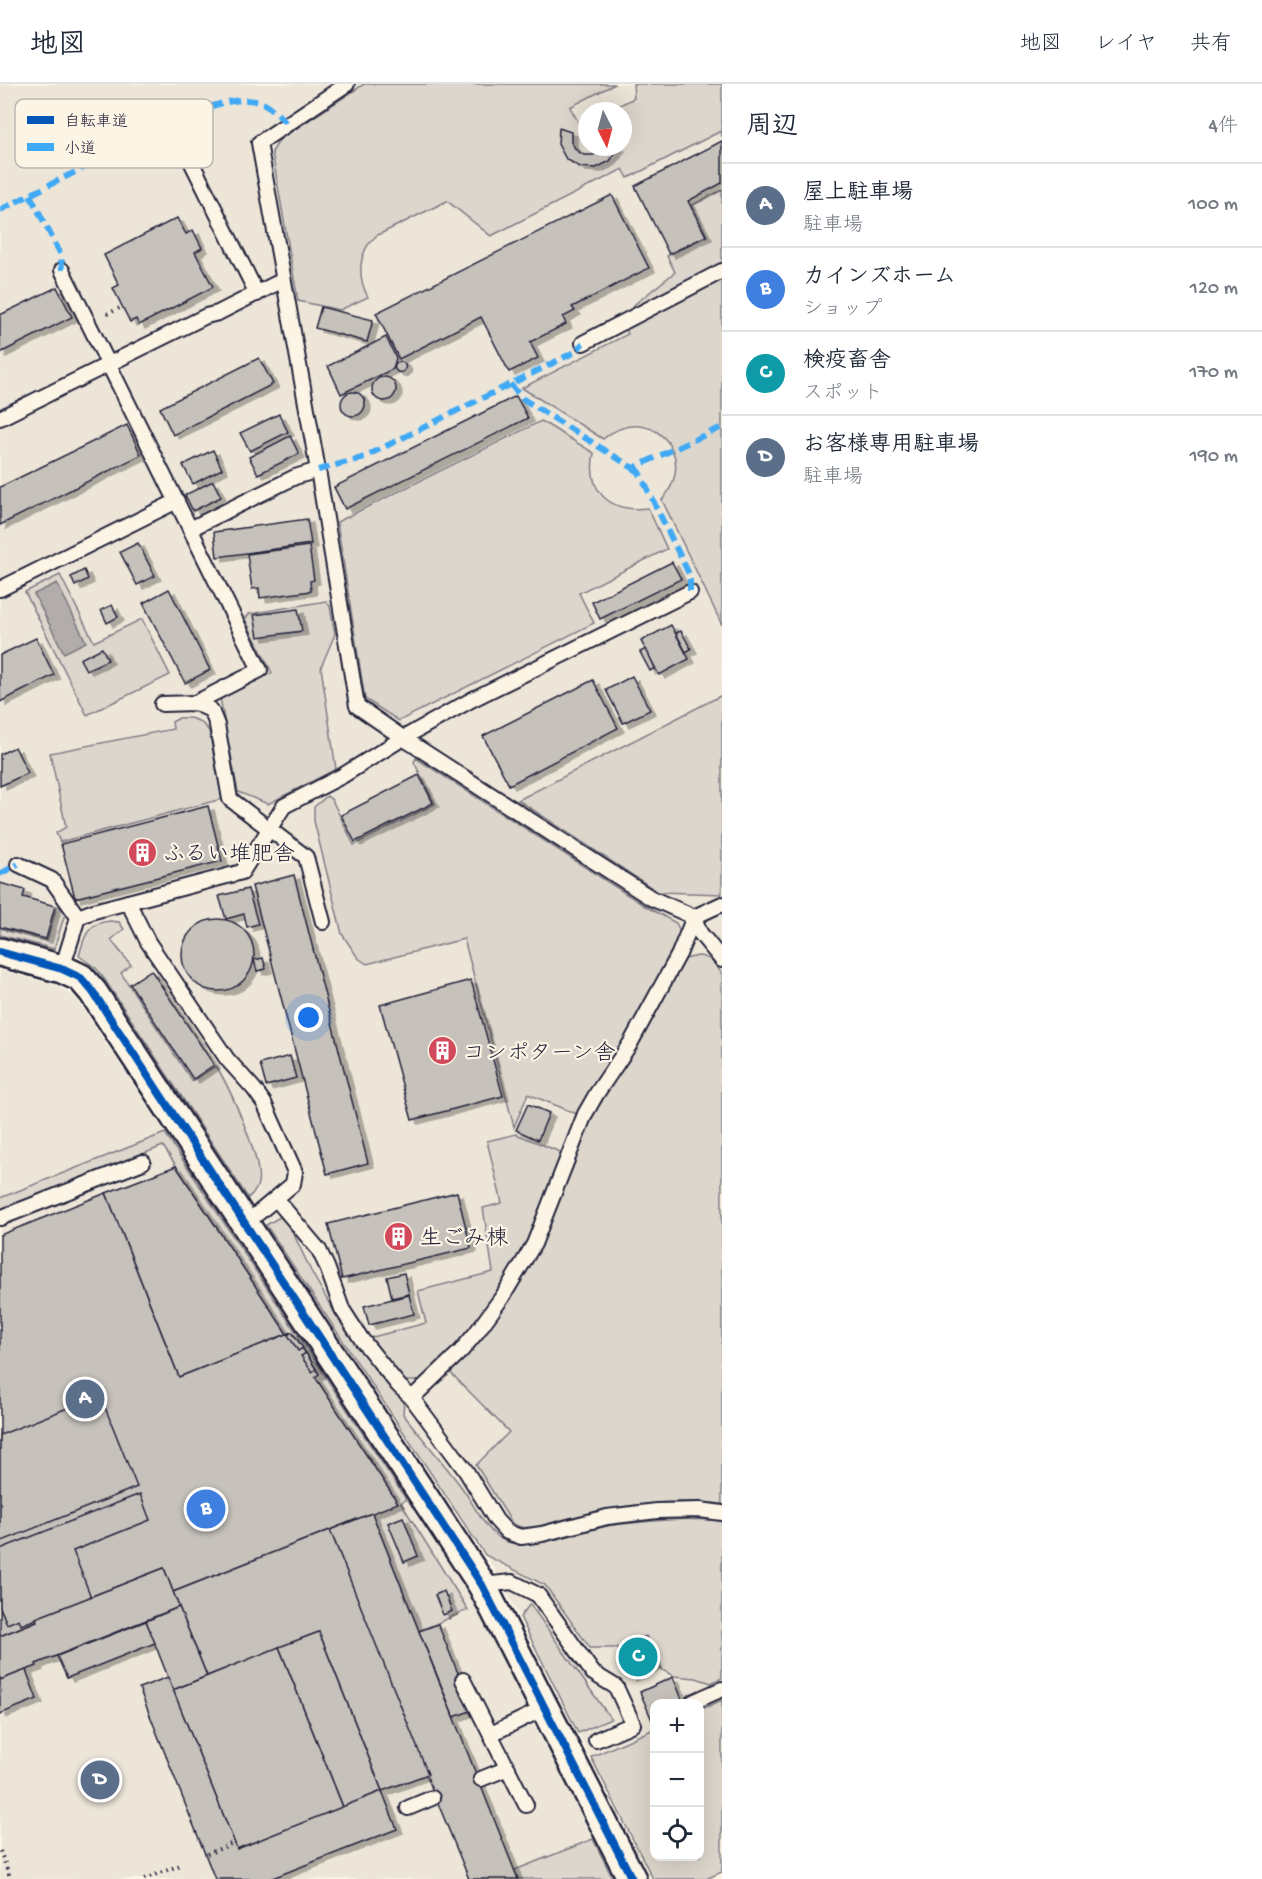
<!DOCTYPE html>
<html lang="ja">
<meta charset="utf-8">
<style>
body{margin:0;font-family:"Gochi Hand","Klee One",sans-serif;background:#f6f6f7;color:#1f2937}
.controls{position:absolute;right:18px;bottom:18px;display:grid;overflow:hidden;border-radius:12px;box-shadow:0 6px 24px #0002}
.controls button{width:54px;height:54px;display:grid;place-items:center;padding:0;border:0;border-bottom:2px solid #e0e1e3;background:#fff;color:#1f2937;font:30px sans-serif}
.compass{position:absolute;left:578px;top:18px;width:54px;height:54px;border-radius:50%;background:#fff;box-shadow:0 6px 24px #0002;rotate:174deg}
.you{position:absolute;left:309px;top:934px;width:21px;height:21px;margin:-15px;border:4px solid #fff;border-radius:50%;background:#1a73e8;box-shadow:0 0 0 9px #1a73e833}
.badge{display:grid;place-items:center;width:39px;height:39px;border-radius:50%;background:#b45309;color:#fff;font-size:20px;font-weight:700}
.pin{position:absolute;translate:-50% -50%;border:3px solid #fff;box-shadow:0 2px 6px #0006}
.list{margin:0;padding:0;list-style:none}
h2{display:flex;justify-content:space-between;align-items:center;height:78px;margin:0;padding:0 24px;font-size:26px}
h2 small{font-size:20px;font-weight:400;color:#747a83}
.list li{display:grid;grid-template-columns:39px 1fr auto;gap:18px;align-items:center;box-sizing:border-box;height:84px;padding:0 24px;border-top:2px solid #e0e1e3}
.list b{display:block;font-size:22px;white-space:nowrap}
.list p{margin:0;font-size:20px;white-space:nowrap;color:#747a83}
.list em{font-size:20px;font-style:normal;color:#747a83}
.icon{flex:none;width:33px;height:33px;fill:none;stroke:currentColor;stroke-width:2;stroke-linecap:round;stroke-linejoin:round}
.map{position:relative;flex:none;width:722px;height:1795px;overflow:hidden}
header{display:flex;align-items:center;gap:36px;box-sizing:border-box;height:84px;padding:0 30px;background:#fff;border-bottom:2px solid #e0e1e3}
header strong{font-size:28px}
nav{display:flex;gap:33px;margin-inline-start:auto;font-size:21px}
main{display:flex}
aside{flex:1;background:#fff}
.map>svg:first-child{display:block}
.built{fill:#ece5d8;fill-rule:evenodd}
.green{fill:#dcd6cc;stroke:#7f7c84;stroke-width:1.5}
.water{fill:#b2adab;stroke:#78757e;stroke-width:1.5}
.building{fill:#c6c1bb;stroke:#22223b;stroke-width:1.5;filter:url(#shadow)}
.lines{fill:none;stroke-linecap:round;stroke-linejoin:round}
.service-casing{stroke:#22223b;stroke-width:18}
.minor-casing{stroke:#22223b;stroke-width:32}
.path{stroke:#22223b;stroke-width:4;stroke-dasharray:1.5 4.5;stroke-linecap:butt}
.service{stroke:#fcf5e5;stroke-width:14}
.minor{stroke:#fcf5e5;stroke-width:27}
.quiet{stroke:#3fa9f5;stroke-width:6;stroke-dasharray:12 6;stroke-linecap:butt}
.cycleway-casing{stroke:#fcf5e5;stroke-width:11}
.cycleway{stroke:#0057b8;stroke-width:8}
.labels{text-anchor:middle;stroke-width:4.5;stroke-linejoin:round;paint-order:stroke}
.poi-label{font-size:22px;fill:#22223b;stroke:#fcf5e5;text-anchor:start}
.key{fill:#fcf5e5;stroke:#bbb6b2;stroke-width:1.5}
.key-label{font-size:16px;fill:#22223b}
</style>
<header>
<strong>地図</strong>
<nav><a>地図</a><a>レイヤ</a><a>共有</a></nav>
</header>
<main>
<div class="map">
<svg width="722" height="1795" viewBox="0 0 722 1795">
<defs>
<filter id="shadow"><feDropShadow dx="6" dy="4" stdDeviation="0" flood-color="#0004"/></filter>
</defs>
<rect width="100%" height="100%" fill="#fcf5e5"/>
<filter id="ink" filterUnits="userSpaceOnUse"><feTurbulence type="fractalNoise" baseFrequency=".0167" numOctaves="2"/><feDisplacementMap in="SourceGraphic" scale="12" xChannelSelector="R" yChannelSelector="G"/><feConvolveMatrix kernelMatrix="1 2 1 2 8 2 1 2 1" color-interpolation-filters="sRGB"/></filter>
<g filter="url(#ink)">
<g class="built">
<path d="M0 0H722V1788L706 1795H653L497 1489 96 884 79 872 0 851ZM587 27H623V63H587ZM654 1620H700V1772H654Z"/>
<path d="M0 886 58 902 76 914 467 1505 613 1795H0Z"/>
</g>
<g class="green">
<path d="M364 0H615L570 23 580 41 587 38V63H623V27H608L634 14 633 0H722V53L721 47 628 94 623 85 491 152 447 117 376 152C358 167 357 193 368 213L340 226 298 217 272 68 280 55Z"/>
<path d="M722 106V541L662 416C701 371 649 316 603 355L522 304 628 250 626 245 635 220 675 188 667 172 707 152 692 121Z"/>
<path d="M541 337 594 369C586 408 610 429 648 424L667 465 579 509 594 539 399 637 365 615 337 438Z"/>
<path d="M60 491 94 558 142 535 170 591 87 631 25 508Z"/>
<path d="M326 517 330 522 335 550 321 583 336 685 268 720 238 708 220 614 272 589 245 535 249 530Z"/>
<path d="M722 611V810L658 808 518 716Z"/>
<path d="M179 634C193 633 201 636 209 647L222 715 60 758 56 749 66 743 50 669 173 645 172 638Z"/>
<path d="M416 674 645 822 676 839 680 847 670 870 635 937 577 1030 528 1010 514 1043 464 855 367 880 358 874 342 850 314 737V723L327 712 332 716 354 761 435 720 414 678Z"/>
<path d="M57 822 64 826 65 830 54 865 0 851V844L47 857Z"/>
<path d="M110 837 119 838 124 845 111 856 131 881 121 889 192 997 216 982C229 1002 263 1077 258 1099 257 1106 253 1109 248 1114L105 896 96 884 79 872C84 853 87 839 110 837Z"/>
<path d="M698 872C711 873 715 880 722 890V1420C666 1413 615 1423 561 1436 545 1440 526 1449 512 1439L476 1381 509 1348 448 1286 492 1236 590 1034 603 1012 637 961 685 875Z"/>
<path d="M165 1049 406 1415 401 1419 468 1526 419 1547 372 1429 397 1419 315 1293 319 1289 293 1249 287 1250 163 1062 0 1127V1114Z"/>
<path d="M516 1050 563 1069 537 1137 503 1202 458 1262 421 1297H405L369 1254 426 1239 418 1207 493 1188 483 1124 502 1119 487 1057Z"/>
<path d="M280 1133 290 1142 311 1187 333 1226 377 1288 404 1317 403 1330C422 1354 442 1377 460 1401 473 1418 481 1440 498 1453 522 1473 584 1445 613 1441 649 1437 685 1433 722 1437V1594L711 1599 696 1594 674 1592 660 1585 646 1552 617 1564H590L545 1501 485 1471 266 1141Z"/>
<path d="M530 1520 611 1635 578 1649 520 1533Z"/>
<path d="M722 1616V1788L706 1795H653L591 1673 654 1645V1772H700V1626Z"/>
<path d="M593 1755 613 1795H518L515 1786Z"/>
</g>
<path class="water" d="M57 499 86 558 64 569 34 510Z"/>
<g class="building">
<path d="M559 44 571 48V58L576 66 584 71H593L601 67 604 63H619L610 77 596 84 580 83 566 75 558 60Z"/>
<path d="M722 57V99L688 117 706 152 669 170 635 102Z"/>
<path d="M612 111 649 184 572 223 575 227 563 233 566 240 530 258 538 274 509 288 481 233 399 275 376 229Z"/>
<path d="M177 134 186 150 193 146 202 164 195 168 213 203 139 241 136 235 130 238 113 204 119 201 104 171Z"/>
<path d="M57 203 72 233 0 269V231Z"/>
<path d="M321 223 373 236 367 258 315 244Z"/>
<path d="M386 253 396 274 393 285 341 310 328 282Z"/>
<path d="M259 274 273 300 173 351 160 324Z"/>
<circle cx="400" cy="283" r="5.5"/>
<circle cx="384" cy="305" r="12"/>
<circle cx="353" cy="320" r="12"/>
<path d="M516 312 528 334 345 425 334 403Z"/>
<path d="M279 330 288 348 250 367 240 349Z"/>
<path d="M127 341 141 371 0 441V403Z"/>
<path d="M290 352 299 370 258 390 249 373Z"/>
<path d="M213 366 222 385 193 400 183 381Z"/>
<path d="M213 397 221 413 193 427 185 411Z"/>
<path d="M307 435 311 460 217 473 214 448Z"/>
<path d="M138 459 155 492 137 501 120 468Z"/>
<path d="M309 462 314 496 310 497 311 507 260 514 259 504 252 505 247 470Z"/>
<path d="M672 478 681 495 600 535 592 518Z"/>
<path d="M84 486 88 495 75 502 71 493Z"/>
<path d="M169 505 210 586 185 599 143 519Z"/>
<path d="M112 521 118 533 107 539 101 526Z"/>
<path d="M298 525 302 547 258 553 254 531Z"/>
<path d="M671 541 689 575 659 591 641 557Z"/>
<path d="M681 547 691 565 686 568 676 549Z"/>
<path d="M36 554 54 591 0 618V571Z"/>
<path d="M102 564 108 576 86 586 80 575Z"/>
<path d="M646 565 655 584 650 587 640 568Z"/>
<path d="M632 592 650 626 623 639 606 606Z"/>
<path d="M593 596 618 644 509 701 483 652Z"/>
<path d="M15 663 28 689 0 702V670Z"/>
<path d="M419 691 433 719 355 758 341 731Z"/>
<path d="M208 722 222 777 75 814 61 760Z"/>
<path d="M294 791 368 1079 327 1090 252 802Z"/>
<path d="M0 799 25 806 23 813 55 822 46 855 0 843Z"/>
<path d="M248 805 258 840 247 843 244 830 226 835 219 812Z"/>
<circle cx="218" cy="871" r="36"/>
<path d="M263 874 266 885 257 887 254 876Z"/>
<path d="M151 886 214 981 193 995 130 900Z"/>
<path d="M471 896 503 1012 412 1036 380 921Z"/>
<path d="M290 972 296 994 266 1002 260 980Z"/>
<path d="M528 1020 549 1029 538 1056 516 1046Z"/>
<path d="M176 1082 287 1250 179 1293 106 1109Z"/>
<path d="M457 1108 471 1164 342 1195 328 1140Z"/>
<path d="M106 1109 179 1293 292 1248 319 1290 315 1293 398 1419 173 1508 164 1484 36 1534 37 1537 0 1552V1151Z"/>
<path d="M404 1189 409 1210 392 1214 387 1193Z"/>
<path d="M409 1211 414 1230 369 1241 364 1222Z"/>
<path d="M292 1248 303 1264 298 1267 288 1251Z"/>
<path d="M306 1269 316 1285 312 1288 301 1272Z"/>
<path d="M100 1311 137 1403 0 1458V1351Z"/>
<path d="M140 1410 150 1436 73 1467 91 1513 21 1541 19 1535 7 1540 0 1523V1465Z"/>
<path d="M372 1429 419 1547 518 1795H469L426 1690 330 1446Z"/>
<path d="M403 1433 418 1472 404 1478 388 1439Z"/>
<path d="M330 1446 428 1690 382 1707 319 1548 207 1592 173 1508Z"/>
<path d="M164 1484 179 1523 36 1580 37 1582 0 1596V1552L37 1537 36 1534Z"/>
<path d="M444 1507 452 1527 443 1531 435 1511Z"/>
<path d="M179 1523 207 1592 173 1606 146 1537Z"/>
<path d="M146 1537 155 1559 67 1594 57 1572Z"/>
<path d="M438 1540 473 1626 454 1633 419 1547Z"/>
<path d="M319 1548 382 1707 343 1723 279 1563Z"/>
<path d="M645 1554 657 1581 630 1593 618 1565Z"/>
<path d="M279 1563 343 1723 237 1765 173 1606Z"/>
<path d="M26 1586 37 1615 0 1630V1596Z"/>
<path d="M168 1593 237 1765 382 1707 397 1745 270 1795H215L139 1604Z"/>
<path d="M673 1593 684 1620H654V1641L640 1608Z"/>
</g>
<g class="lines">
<defs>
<g id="service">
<path d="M347 0 259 59 318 386 357 622 403 654 651 814 694 833 722 820"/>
<path d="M172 39 257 210"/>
<path d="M62 186 260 586 195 619"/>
<path d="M583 259 722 187"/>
<path d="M0 334 206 232 218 229 283 196"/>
<path d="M190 445 295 393 318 386"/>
<path d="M0 505 177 417"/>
<path d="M162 620 195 619 211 626 217 641 230 715 306 773 323 838"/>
<path d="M18 780 52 796 78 833"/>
<path d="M128 818 148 858 227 975 254 1005 264 1019 295 1088 293 1100 245 1140"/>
<path d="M694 833 700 849 722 876"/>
<path d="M62 885 78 833 94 827 242 788 284 722 342 692 403 654 473 615 690 508"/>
<path d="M276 1115 319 1166 327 1183 342 1225 362 1256 399 1302 412 1314 466 1387 496 1436 507 1448 521 1453 542 1450 607 1433 657 1427 700 1426 722 1429"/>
<path d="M0 1134 143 1078"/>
<path d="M412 1314 461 1267 476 1249 503 1212 534 1160 585 1030 597 1009 630 960 679 870 694 833"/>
<path d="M482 1501 512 1498 538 1511 593 1589 616 1603 633 1640 596 1656"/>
<path d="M463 1596 526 1721"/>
<path d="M693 1618 722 1605"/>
<path d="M491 1650 545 1624"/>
<path d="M481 1695 508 1684"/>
<path d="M408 1724 432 1714"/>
</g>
<path id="minor" d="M0 868 62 885 81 894 93 908 482 1501 632 1795"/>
</defs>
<use href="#service" class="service-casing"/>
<use href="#minor" class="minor-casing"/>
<g class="path">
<path d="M107 230 122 223"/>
<path d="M0 1767 11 1795"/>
<path d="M207 1770 231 1760"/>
<path d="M144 1795 183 1780"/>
</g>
<use href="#service" class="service"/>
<use href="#minor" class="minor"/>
<g class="quiet">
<path d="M30 111 61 171 62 186"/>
<path d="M0 126 172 39C196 28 240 6 266 21 274 25 281 34 287 40"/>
<path d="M510 300 523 315 633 384 720 344"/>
<path d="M633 384 639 388 690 492V508"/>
<path d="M318 386 362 374 575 268 583 259"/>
<path d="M0 790 18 780"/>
</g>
<defs>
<path id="cycleway" d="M0 868 62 885 81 894 93 908 482 1501 632 1795"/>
</defs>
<use href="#cycleway" class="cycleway-casing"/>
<use href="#cycleway" class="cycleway"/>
</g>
</g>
<defs>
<symbol id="building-disc" viewBox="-11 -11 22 22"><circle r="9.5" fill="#d1495b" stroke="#fcf5e5"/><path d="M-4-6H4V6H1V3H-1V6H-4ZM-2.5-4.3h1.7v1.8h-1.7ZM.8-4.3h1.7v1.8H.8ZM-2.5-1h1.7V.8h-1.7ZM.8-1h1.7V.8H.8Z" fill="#fff"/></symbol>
</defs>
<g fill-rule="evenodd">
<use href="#building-disc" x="126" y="752" width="33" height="33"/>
<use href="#building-disc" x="426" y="950" width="33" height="33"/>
<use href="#building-disc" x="382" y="1136" width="33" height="33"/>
</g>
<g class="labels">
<g class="poi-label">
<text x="163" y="776">ふるい堆肥舎</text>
<text x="463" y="975">コンポターン舎</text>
<text x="420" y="1160">生ごみ棟</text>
</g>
</g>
<rect x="15" y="15" width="198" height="69" rx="9" class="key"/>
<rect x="27" y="32" width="27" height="8" fill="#0057b8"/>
<rect x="27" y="59" width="27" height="8" fill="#3fa9f5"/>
<g class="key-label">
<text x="64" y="42">自転車道</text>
<text x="64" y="69">小道</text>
</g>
</svg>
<div class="controls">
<button>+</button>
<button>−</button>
<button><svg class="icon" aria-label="locate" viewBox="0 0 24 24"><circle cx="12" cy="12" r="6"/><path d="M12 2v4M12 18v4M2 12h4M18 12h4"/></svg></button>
</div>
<svg class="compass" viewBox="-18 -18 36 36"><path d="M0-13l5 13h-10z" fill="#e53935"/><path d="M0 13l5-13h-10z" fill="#747a83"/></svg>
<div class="you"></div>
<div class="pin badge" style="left:85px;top:1315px;background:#5c6f8a">A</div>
<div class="pin badge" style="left:206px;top:1425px;background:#3f7fe0">B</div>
<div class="pin badge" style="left:638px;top:1573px;background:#0f9aa8">C</div>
<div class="pin badge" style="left:100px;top:1696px;background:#5c6f8a">D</div>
</div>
<aside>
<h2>周辺<small>4件</small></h2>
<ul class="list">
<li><span class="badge" style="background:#5c6f8a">A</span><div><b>屋上駐車場</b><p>駐車場</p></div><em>100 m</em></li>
<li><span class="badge" style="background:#3f7fe0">B</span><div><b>カインズホーム</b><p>ショップ</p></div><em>120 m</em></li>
<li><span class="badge" style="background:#0f9aa8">C</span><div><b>検疫畜舎</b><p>スポット</p></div><em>170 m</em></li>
<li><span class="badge" style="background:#5c6f8a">D</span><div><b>お客様専用駐車場</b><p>駐車場</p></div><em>190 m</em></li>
</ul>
</aside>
</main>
